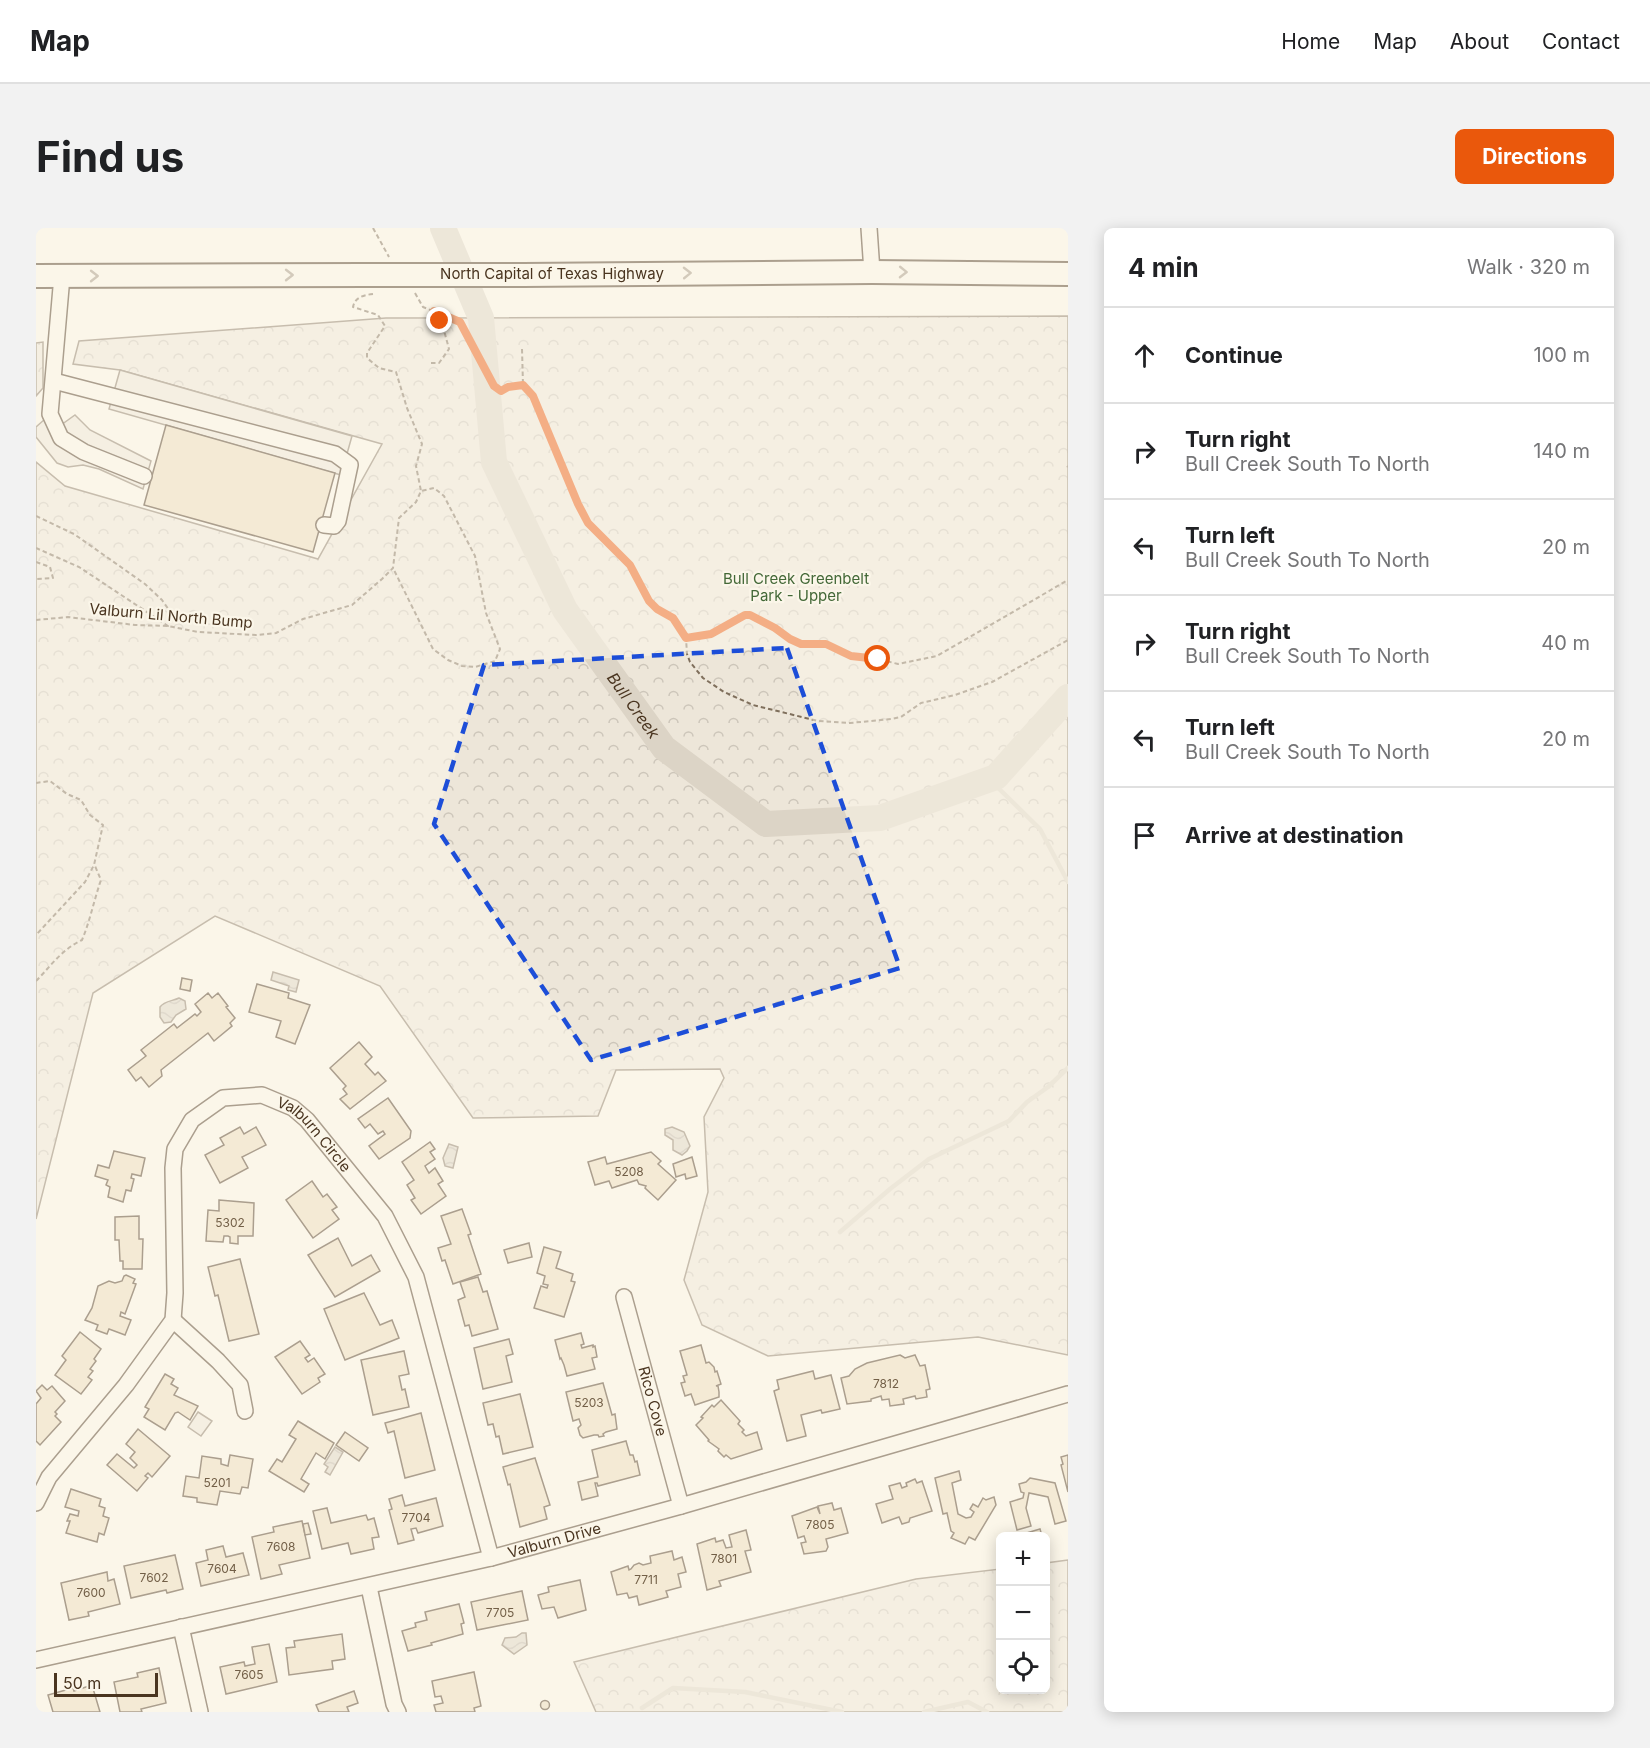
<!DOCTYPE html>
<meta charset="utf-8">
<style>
body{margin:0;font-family:Inter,sans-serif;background:#f2f2f2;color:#202124}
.controls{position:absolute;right:18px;bottom:18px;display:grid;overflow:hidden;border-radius:9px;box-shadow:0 3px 15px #0003}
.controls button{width:54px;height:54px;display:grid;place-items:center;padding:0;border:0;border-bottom:2px solid #e0e0e0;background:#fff;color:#202124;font:30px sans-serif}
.scale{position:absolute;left:18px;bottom:15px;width:104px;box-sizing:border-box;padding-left:6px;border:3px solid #4a3520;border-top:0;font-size:16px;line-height:21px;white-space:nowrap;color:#4a3520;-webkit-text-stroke:4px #fbf6e9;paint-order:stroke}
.stop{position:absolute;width:18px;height:18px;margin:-14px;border:4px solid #ea580c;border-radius:50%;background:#fff}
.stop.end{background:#ea580c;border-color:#fff;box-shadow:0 2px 6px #0008}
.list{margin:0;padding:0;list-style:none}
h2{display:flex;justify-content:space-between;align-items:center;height:78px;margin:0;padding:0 24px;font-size:26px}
h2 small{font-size:20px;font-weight:400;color:#757577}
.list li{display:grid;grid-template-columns:39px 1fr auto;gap:18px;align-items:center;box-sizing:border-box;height:96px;padding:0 24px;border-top:2px solid #e0e0e0}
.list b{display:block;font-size:22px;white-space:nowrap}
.list p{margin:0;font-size:20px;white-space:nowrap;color:#757577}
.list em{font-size:20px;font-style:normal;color:#757577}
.icon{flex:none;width:33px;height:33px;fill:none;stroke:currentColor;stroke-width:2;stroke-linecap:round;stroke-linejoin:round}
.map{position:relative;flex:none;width:1032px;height:1484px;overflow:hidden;border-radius:9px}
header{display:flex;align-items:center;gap:36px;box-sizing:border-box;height:84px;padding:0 30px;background:#fff;border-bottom:2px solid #e0e0e0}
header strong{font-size:28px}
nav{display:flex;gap:33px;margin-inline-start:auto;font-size:21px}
.intro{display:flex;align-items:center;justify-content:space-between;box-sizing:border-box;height:144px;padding:0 36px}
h1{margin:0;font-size:42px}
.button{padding:15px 27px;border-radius:9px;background:#ea580c;color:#fff;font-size:21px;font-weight:700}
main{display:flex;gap:36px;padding:0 36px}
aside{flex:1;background:#fff;border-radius:9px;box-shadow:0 3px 15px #0003}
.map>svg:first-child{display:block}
.forest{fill:url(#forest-crowns);stroke:#887966;stroke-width:1.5}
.garden{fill:#ede6d9;stroke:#887966;stroke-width:1.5}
.parking{fill:#ede7d9;stroke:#887966;stroke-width:1.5}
.water{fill:url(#water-waves);stroke:#887966;stroke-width:1.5}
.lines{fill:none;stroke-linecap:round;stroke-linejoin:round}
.stream{stroke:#dcd4c6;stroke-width:4.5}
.river{stroke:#dcd4c6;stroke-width:26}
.building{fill:#ecdcbc;stroke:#4a3520;stroke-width:1.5}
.minor-casing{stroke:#4a3520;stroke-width:18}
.highway-casing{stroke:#4a3520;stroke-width:26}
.path{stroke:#7f6f5c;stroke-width:2;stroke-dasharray:4.5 3;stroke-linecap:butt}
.minor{stroke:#fbf6e9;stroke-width:15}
.highway{stroke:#fbf6e9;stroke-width:22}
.highway-bridge-casing{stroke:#4a3520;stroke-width:26;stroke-linecap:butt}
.highway-bridge{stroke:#fbf6e9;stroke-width:22}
.oneway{stroke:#a29684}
.route{stroke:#ea580c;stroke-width:8}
.marked{fill:none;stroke:#1d4ed8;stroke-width:4.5;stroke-dasharray:12 8;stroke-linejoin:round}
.labels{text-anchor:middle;stroke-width:4.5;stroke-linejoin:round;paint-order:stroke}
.number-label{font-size:12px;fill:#725f47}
.street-label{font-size:15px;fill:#4a3520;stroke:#fbf6e9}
.park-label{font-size:15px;fill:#436837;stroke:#fbf6e9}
.water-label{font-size:16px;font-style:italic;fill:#4a3520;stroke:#fbf6e9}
</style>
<header>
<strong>Map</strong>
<nav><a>Home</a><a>Map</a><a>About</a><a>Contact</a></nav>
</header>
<div class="intro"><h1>Find us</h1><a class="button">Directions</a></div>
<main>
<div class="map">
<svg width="1032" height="1484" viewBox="0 0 1032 1484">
<defs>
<pattern id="forest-crowns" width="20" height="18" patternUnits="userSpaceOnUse" patternTransform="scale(1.5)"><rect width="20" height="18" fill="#ede6d9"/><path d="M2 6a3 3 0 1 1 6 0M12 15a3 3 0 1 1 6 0" fill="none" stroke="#cdc6ba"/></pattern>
<pattern id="water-waves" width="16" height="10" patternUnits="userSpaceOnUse" patternTransform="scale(1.5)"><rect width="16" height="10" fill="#dcd4c6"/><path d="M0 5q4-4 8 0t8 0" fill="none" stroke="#beb7aa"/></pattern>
</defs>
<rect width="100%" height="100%" fill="#fbf6e9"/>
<g class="forest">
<path d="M1032 88V1127L942 1109 732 1128 666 1097 648 1052 672 964 668 889 688 850 684 841 580 842 562 888 437 890 344 758 179 688 57 765 0 991V234L29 258 282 331 346 216 84 142 37 136 43 113 350 90Z"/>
<path d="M7 114V160L0 168V115Z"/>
<path d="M1032 1332V1484H560L538 1434 880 1351 964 1341V1462H1010V1335Z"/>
</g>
<path class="garden" d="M162 1184 176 1193 165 1208 152 1199Z"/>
<g class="parking">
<path d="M84 142 316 208 305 247 73 181Z"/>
<path d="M39 187 54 202 115 233 107 261 63 241 47 237 32 239 21 235 0 209V199L9 191 18 202Z"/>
</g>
<g class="water">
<path d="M237 744 263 752 260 764 252 762 253 758 235 752Z"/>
<path d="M143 770 149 773 150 781 140 787 135 794 128 795 124 789V779C128 773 137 773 143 770Z"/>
<path d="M636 899 648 904 654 918 651 923 646 927 637 922V912L629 907V901Z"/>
<path d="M413 916 422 919 417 940 409 938 407 930Z"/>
<path d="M299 1219 307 1224 294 1247 289 1244 292 1239 288 1236Z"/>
<path d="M486 1405H490L491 1417 478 1426 466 1417 469 1410 480 1409Z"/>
</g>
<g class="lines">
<g class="stream">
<path d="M953 551 1004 601 1032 654"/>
<path d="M804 1004 854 961 893 931 973 893 991 874 1012 859 1032 840"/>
<path d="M606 1480 637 1460 709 1464 806 1484"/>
<path d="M888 1484 932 1474 951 1484"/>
</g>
<path class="river" id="s1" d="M407 0 445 90 458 234 529 382 628 520 730 596 844 590 960 549 1032 469"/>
</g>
<g class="building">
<path d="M130 197 299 245 277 324 108 277Z"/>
<path d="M146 750 156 752 154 763 144 761Z"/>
<path d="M221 756 253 765 252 770 274 777 259 816 240 809 245 793 213 784Z"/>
<path d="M172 765 176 770 182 765 192 778 190 779 199 790 194 795 196 798 178 813 172 805 125 842 126 848 113 859 105 849 100 853 92 842 110 828 105 822 138 796 141 800 159 786 161 788 165 784 159 776Z"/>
<path d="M323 814 336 829 329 836 339 847 342 844 350 853 314 881 304 871 311 866 307 861 310 858 294 840Z"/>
<path d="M352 870 375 903 374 910 343 931 333 918 349 906 347 903 342 906 334 896 329 900 322 891Z"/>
<path d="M204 899 208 906 220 899 230 917 206 929 212 940 184 955 169 927 188 917 184 910Z"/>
<path d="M394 914 399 921 394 924 399 931 389 938 393 945 399 940 407 953 402 956 410 968 385 986 375 972 379 970 371 957 378 952 366 934Z"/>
<path d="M78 923 109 930 105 948 96 946 95 950 98 951 95 963 90 962 87 974 72 969 74 959 70 957 72 952 59 948 62 937 73 940Z"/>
<path d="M615 924 625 933 622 936 640 952 622 972 609 960 610 958 603 956 601 952 576 960 573 953 559 957 552 934 569 929 571 936Z"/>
<path d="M656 929 661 948 650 951 649 946 640 949 637 936Z"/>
<path d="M276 953 287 969 291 966 301 979 296 982 303 991 277 1010 250 972Z"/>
<path d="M183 972 218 975 217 1008H202V1016L194 1015V1009L192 1008H188L187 1014 170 1013 172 982 183 983Z"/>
<path d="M426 981 435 1006 432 1007 445 1046 417 1056 409 1032 406 1033 402 1020 415 1016 405 988Z"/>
<path d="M103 988V1011H107L106 1041H87V1033H84L83 1012H79V989Z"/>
<path d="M302 1010 316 1038 335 1027 344 1043 299 1069 272 1027Z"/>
<path d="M493 1015 496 1029 472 1035 468 1022Z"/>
<path d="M508 1019 525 1024 520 1040 537 1046 535 1053 539 1054 528 1089 498 1080 505 1058 511 1060 512 1057 507 1056 509 1048 501 1045Z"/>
<path d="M204 1031 223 1106 193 1113 182 1067 179 1068 172 1039Z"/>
<path d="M90 1047 99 1051 97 1055 100 1056 89 1086 85 1084 84 1088 95 1092 89 1107 73 1101 71 1106 60 1102 62 1097 49 1092 56 1080 62 1058 73 1053 79 1055 86 1053 88 1048Z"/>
<path d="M442 1049 447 1064 451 1063 462 1101 436 1108 433 1097 429 1098 422 1072 429 1069 424 1054Z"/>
<path d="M328 1065 344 1097 356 1092 363 1110 309 1132 288 1081Z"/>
<path d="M44 1104 65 1121 58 1131 60 1133 54 1141 57 1143 52 1149 56 1152 45 1166 19 1147 30 1132 26 1128Z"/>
<path d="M545 1105 548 1116 545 1117 546 1120 557 1117V1119L559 1118 561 1129 556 1130 559 1141 531 1148 528 1137 525 1130 524 1131 519 1112Z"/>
<path d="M473 1111 477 1126 470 1128 476 1154 447 1161 438 1120Z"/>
<path d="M264 1113 274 1127 269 1130 272 1134 278 1130 289 1146 282 1150 284 1154 266 1166 239 1129Z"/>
<path d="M665 1117 670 1135 673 1134 678 1139 679 1144 681 1143 685 1156 680 1158H682L683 1164V1169L659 1177 655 1166 649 1168 645 1155 649 1154 647 1148 651 1147 644 1123Z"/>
<path d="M368 1123 373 1146 363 1148 366 1162 369 1161 373 1179 337 1187 325 1132Z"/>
<path d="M864 1127 869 1130 879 1127 884 1138 889 1137 894 1161 890 1162 891 1169 880 1171 879 1168 867 1171 868 1176 854 1178 853 1171 846 1172 845 1168 835 1171V1173L811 1176 805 1150 813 1148 819 1141 831 1135Z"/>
<path d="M777 1143 779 1151 795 1147 804 1181 786 1185 785 1182 765 1187 770 1208 751 1213 738 1163 743 1161 741 1152Z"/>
<path d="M129 1146 138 1151 135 1156 142 1160 138 1167 162 1178 154 1192 142 1184 139 1185 129 1202 108 1189 113 1181 109 1179Z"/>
<path d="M567 1155 576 1187 579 1186 581 1201 570 1204 567 1206 568 1208 563 1209 562 1207H558L547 1210 544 1207 542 1200 545 1197 543 1191 537 1193 530 1164Z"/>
<path d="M6 1157 11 1162 16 1158 29 1173 19 1184 21 1186 19 1188 25 1194 4 1217 0 1213V1176L5 1170 0 1163Z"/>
<path d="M484 1166 497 1219 467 1226 463 1208 460 1209 457 1196 452 1197 447 1175Z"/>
<path d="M685 1172 704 1193 702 1196 708 1202 706 1204 710 1208 721 1204 726 1221 695 1231 690 1227 688 1229 682 1223 683 1221 672 1213 673 1212 660 1197 667 1190 665 1189 676 1177 678 1179Z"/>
<path d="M385 1185 399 1242 369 1250 358 1203 352 1205 349 1195Z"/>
<path d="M262 1193 298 1215 289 1231 280 1225 265 1251 273 1256 268 1264 233 1243 241 1231 246 1234 260 1211 253 1207Z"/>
<path d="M102 1201 134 1228 116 1249 112 1245 109 1248 112 1250 101 1263 71 1237 81 1226 98 1240 101 1237 94 1230 99 1224 90 1216Z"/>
<path d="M309 1204 332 1220 323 1233 300 1217Z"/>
<path d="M590 1213 594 1227H597L599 1234 601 1233 604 1247 562 1258 561 1255H559L562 1268 546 1272 542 1254 562 1249 556 1222Z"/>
<path d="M194 1227 217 1231 212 1260 206 1259 204 1266 184 1263 181 1277 161 1274V1270L147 1268 150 1248 163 1250 166 1228 185 1231V1236L192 1238Z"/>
<path d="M1032 1227V1264L1025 1237 1027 1236 1025 1229Z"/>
<path d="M499 1230 514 1277 508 1279 511 1291 484 1299 474 1256 472 1257 467 1239Z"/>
<path d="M923 1243 925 1252 916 1255 922 1286 930 1290 935 1289 938 1284 934 1281 937 1276 942 1279 947 1270 950 1272 958 1269 960 1277 939 1312 933 1309 929 1316 915 1310 918 1305 915 1303 911 1285 907 1286 899 1250Z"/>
<path d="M994 1250 1019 1255 1030 1293 1019 1296 1012 1269 993 1265 990 1280 995 1298 981 1302 974 1274 987 1270 988 1265 985 1264 983 1256 990 1254Z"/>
<path d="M879 1251 881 1255 886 1253 896 1283 874 1290 873 1294 866 1296 863 1289 846 1295 840 1276 857 1271 853 1258 864 1255 866 1260 871 1258 870 1255Z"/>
<path d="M35 1261 65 1271 63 1278 69 1280 67 1288 73 1290 68 1307 63 1305 61 1314 30 1305 34 1293H31L34 1286 42 1288 43 1283 29 1279Z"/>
<path d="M366 1267 369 1278 400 1270 407 1298 382 1305 380 1300 375 1301 378 1312 362 1316 353 1282 356 1281 353 1271Z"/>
<path d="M796 1275 798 1282 805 1280 812 1305 790 1311 792 1319 790 1323 768 1326 765 1315 770 1314 768 1308 762 1310 756 1288 781 1279 784 1286 782 1278Z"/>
<path d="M291 1280 295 1295 330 1287 332 1292 338 1290 343 1309 336 1310 338 1321 315 1326 312 1315 286 1321 277 1283Z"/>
<path d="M266 1293 274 1330 243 1337 246 1346 225 1351 216 1309 238 1304 237 1299Z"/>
<path d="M272 1295 275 1306 269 1307 267 1296Z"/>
<path d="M1004 1301 1006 1308H987V1306Z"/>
<path d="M710 1302 715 1322 709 1323 715 1344 683 1353 685 1358 671 1362 661 1316 679 1310 680 1314 687 1312 690 1320 696 1319 693 1307Z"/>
<path d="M187 1318 190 1329 207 1325 213 1347 165 1358 160 1335 172 1332 170 1322Z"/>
<path d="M636 1323 638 1332 646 1329 650 1344 642 1346 645 1359 630 1363 632 1369 603 1377 601 1368 593 1370 591 1365 581 1367 575 1344 592 1338 593 1342 595 1341 598 1337 603 1335 607 1337 615 1335 614 1328Z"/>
<path d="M139 1327 147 1361 131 1365 130 1362 95 1370 88 1338Z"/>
<path d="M71 1344 72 1353 78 1351 84 1376 52 1384 53 1388 33 1392 25 1355Z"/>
<path d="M544 1352 550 1382 522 1390 518 1379 506 1381 502 1367 513 1364 512 1359Z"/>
<path d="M486 1363 492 1392 441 1402 435 1374Z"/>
<path d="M423 1376 428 1395 425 1396 427 1406 395 1415 396 1417 372 1423 366 1403 380 1399 379 1395 391 1392 389 1384Z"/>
<path d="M306 1406 309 1431 296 1433 297 1441 253 1447 250 1420 259 1419 258 1413Z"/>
<path d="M233 1416 241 1454 190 1466 184 1439 208 1434 209 1438 219 1436 216 1419Z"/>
<path d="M123 1440 130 1475 105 1481 106 1484H84L78 1454 102 1449 101 1445Z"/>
<path d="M438 1444 445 1478 438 1480 439 1484H400L398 1477 407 1475 405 1468 399 1469 396 1453Z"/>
<path d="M56 1457 64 1484H17L12 1467 37 1460 38 1463Z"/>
<path d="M318 1463 322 1475 311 1479 313 1484H283L280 1477Z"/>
<circle cx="509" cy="1477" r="4.5"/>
</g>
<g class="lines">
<defs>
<g id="minor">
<path d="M833 0 836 44"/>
<path d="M26 48 14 186 25 210 48 224 108 248"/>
<path d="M18 153 299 226 314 237 302 293 298 298 288 297"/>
<path id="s2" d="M588 1069 645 1278"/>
<path d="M137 1092 182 1133 204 1157 209 1183"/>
<path id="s3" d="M0 1275 13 1249 90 1157 137 1092 139 1065 137 940 139 921 156 892 187 870 226 867 257 880 271 892 349 988 380 1049 455 1330"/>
<path d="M333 1359 358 1476 362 1484"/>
<path d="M145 1399 164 1484"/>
<path id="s4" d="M0 1432 455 1330 645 1278 1032 1166"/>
</g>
<g id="highway">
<path d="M487 47 836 44 1032 46"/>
<path d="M0 48 331 47"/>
</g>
</defs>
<use href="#minor" class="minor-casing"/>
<use href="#highway" class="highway-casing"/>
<g class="path">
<path d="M337 0 353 29"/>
<path d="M379 65 387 79 424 94 458 158 465 163 472 159 487 157 497 168 542 276 552 295 594 337 613 373 621 381 637 390 650 410 651 426 654 434 667 450 688 464 717 477 782 493 814 495 855 491 865 489 885 475 919 467 956 454 1032 412"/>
<path d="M337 66C328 67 319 69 317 79L342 87 349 98 331 125V130L343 140 360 144 371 180 386 216 380 238 385 263"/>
<path d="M486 121 487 157"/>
<path d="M395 135H403L413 121 409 106 400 86"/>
<path d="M1031 238 1032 239"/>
<path d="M0 288 38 306 109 356 126 372 133 382 132 398 43 339 0 320"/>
<path d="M0 334 14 339 17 350 0 351"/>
<path d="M0 392 32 389 99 397 132 398 162 404 220 407 240 405 267 391 316 377 346 351 357 340 363 290 380 274 385 263 398 260 408 268 439 328 450 385 464 421 459 433 439 439 426 438 412 432 397 421 357 340"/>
<path d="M650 410 675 406 709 387H714L739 400 754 411 765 416H790L815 428 842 431 862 436 901 428 1032 352"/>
<path d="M0 555 14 553 31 566 45 572 54 587 67 597 58 637 49 654 0 707"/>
<path d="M0 753C15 738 25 722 46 712 54 693 58 672 65 652L59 638"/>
</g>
<use href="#minor" class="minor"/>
<use href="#highway" class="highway"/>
<defs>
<path id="highway-bridge" d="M331 47H487"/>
</defs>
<use href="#highway-bridge" class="highway-bridge-casing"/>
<use href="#highway-bridge" class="highway-bridge"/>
</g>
<defs><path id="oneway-chevron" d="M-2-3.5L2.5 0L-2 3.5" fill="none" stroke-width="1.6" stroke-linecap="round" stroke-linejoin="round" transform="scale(1.5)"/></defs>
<g class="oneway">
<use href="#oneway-chevron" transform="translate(867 44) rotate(1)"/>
<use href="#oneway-chevron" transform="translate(651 45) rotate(-1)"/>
<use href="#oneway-chevron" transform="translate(253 47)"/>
<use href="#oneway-chevron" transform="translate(58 48)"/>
</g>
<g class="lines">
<path class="route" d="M404 93 398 83 424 94 458 158 465 163 472 159 487 157 497 168 542 276 552 295 594 337 613 373 621 381 637 390 650 410 675 406 709 387H714L739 400 754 411 765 416H790L815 428 842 431"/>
</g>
<path d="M0 0H1032V1484H0ZM751 420 864 740 555 832 398 596 448 437Z" fill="#fbf6e9" fill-opacity=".55" fill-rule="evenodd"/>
<path class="marked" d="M751 420 864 740 555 832 398 596 448 437Z"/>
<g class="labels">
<g class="number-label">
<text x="593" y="948">5208</text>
<text x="194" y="999">5302</text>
<text x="850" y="1160">7812</text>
<text x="553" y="1179">5203</text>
<text x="181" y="1259">5201</text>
<text x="380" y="1294">7704</text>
<text x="784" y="1301">7805</text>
<text x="245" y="1323">7608</text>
<text x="688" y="1335">7801</text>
<text x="186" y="1345">7604</text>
<text x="118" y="1354">7602</text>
<text x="610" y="1356">7711</text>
<text x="55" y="1369">7600</text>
<text x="464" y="1389">7705</text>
<text x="213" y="1451">7605</text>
</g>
<g class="street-label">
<text x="516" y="51">North Capital of Texas Highway</text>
<text transform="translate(135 388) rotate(5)" y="5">Valburn Lil North Bump</text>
<text dy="5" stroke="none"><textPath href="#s3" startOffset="578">Valburn Circle</textPath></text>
<text dy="5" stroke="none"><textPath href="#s2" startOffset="108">Rico Cove</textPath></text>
<text dy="5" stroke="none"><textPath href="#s4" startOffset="532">Valburn Drive</textPath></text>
</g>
<g class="park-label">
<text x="760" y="356">Bull Creek Greenbelt<tspan x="760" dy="17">Park - Upper</tspan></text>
</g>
<g class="water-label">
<text dy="6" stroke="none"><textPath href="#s1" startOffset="524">Bull Creek</textPath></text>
</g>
</g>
</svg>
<div class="controls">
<button>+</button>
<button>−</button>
<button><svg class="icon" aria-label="locate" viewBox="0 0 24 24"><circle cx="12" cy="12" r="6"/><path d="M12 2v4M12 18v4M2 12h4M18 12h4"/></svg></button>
</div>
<div class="scale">50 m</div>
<div class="stop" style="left:842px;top:431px"></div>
<div class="stop end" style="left:404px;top:93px"></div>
</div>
<aside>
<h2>4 min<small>Walk · 320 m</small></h2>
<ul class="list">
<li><svg class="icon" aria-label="ahead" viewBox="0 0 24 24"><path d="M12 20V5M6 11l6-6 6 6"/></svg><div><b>Continue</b></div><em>100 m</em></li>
<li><svg class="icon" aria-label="right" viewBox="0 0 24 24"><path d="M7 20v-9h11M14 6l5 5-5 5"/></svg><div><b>Turn right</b><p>Bull Creek South To North</p></div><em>140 m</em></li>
<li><svg class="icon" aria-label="left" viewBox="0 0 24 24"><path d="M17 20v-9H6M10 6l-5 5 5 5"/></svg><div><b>Turn left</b><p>Bull Creek South To North</p></div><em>20 m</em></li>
<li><svg class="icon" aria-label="right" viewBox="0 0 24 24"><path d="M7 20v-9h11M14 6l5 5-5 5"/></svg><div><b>Turn right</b><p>Bull Creek South To North</p></div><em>40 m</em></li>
<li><svg class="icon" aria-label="left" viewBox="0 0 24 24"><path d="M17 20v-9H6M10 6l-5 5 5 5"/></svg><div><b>Turn left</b><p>Bull Creek South To North</p></div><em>20 m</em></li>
<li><svg class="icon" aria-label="arrive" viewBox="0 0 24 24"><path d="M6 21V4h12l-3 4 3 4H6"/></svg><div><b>Arrive at destination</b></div></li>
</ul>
</aside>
</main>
